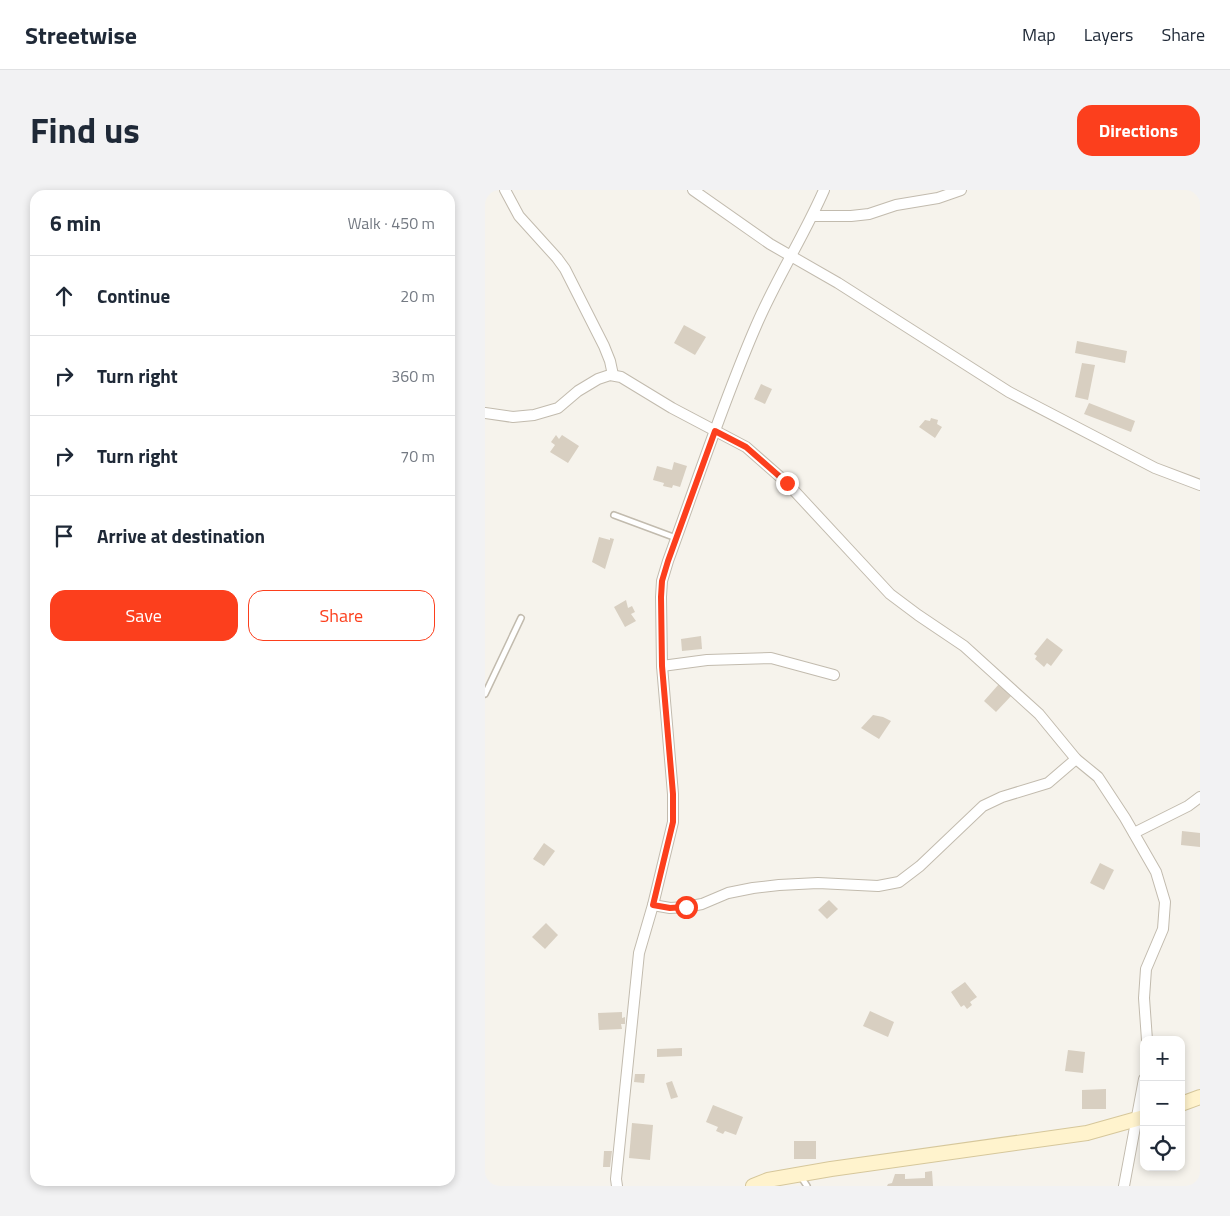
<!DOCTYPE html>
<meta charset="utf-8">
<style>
body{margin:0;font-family:"Titillium Web",sans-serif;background:#f2f2f3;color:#1f2937}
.controls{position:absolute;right:15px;bottom:15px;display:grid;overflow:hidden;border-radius:10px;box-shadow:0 2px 8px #0003}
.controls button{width:45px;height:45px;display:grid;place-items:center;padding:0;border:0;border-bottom:1px solid #e0e1e3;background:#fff;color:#1f2937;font:25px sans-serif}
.stop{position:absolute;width:15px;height:15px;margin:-11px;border:4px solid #fc3f1d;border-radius:50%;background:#fff}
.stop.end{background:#fc3f1d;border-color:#fff;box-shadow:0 1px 5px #0008}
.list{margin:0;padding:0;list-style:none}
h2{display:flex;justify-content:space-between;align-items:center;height:65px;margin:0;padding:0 20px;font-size:21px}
h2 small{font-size:16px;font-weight:400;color:#747a83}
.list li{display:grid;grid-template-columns:32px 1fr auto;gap:15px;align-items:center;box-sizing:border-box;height:80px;padding:0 20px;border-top:1px solid #e0e1e3}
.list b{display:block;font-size:19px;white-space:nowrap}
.list em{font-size:16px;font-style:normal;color:#747a83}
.actions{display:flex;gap:10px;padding:15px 20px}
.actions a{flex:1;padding:11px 0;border:1px solid #fc3f1d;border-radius:15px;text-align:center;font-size:18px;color:#fc3f1d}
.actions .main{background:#fc3f1d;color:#fff}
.icon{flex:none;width:28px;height:28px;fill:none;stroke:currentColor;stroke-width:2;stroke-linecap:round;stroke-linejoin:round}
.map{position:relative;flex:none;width:715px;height:996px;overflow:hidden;border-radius:15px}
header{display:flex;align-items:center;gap:30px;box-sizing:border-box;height:70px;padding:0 25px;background:#fff;border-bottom:1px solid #e0e1e3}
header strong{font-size:24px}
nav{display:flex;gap:28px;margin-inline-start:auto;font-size:18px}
.intro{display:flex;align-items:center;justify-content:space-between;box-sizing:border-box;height:120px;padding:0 30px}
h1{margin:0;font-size:35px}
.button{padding:12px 22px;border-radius:15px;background:#fc3f1d;color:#fff;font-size:18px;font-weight:700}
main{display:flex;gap:30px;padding:0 30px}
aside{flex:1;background:#fff;border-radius:15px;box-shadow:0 2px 8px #0003}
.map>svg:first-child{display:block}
.building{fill:#d8cfc1}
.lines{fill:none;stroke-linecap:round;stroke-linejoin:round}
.service-casing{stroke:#c2bbae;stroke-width:8}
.minor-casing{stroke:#c2bbae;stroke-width:12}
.secondary-casing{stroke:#d6c79b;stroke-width:16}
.service{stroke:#fff;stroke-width:5}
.minor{stroke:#fff;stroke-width:10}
.secondary{stroke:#fff3cd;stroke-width:14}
.route{stroke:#fc3f1d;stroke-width:6}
</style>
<header>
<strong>Streetwise</strong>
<nav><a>Map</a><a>Layers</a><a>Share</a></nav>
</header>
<div class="intro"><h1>Find us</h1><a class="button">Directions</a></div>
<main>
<aside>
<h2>6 min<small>Walk · 450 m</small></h2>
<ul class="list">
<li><svg class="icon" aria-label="ahead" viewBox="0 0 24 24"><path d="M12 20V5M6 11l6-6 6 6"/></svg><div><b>Continue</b></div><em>20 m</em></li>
<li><svg class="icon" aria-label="right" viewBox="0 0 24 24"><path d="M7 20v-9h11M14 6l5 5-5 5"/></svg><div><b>Turn right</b></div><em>360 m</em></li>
<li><svg class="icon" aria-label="right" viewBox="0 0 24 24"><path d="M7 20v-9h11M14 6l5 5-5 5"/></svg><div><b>Turn right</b></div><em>70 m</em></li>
<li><svg class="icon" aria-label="arrive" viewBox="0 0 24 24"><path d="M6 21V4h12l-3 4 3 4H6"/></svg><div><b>Arrive at destination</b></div></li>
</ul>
<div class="actions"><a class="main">Save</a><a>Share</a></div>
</aside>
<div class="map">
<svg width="715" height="996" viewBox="0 0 715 996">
<rect width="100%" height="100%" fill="#f6f3ec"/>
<g class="building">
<path d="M199 135 221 147 210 165 189 153Z"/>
<path d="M592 151 642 161 640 173 590 163Z"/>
<path d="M597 173 610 175 603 210 590 207Z"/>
<path d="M276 194 287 199 280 214 269 209Z"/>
<path d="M604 213 650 231 646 242 599 224Z"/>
<path d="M446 228 453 230 452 234 457 237 450 248 434 237 440 230 445 231Z"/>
<path d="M71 245 74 249 77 245 94 256 83 273 65 262 70 255 66 252Z"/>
<path d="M189 272 202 276 195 297 188 295 187 298 178 296 179 293 168 290 172 276 187 280Z"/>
<path d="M114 347 125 350V348L129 349 120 379 107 372Z"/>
<path d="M141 410 143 418 147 416 150 422 146 424 151 431 140 437 129 417Z"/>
<path d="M216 446 217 459 197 461 196 449Z"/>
<path d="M562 448 578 460 566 476 562 473 559 477 550 469 552 466 549 464Z"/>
<path d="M514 494 527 505 511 522 499 511Z"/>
<path d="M388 525 398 527 406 531 394 549 376 538Z"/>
<path d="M697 641 715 643V657L696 655Z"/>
<path d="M59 653 70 661 59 676 48 669Z"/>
<path d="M615 673 629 680 619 700 605 693Z"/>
<path d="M344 710 353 719 342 729 333 720Z"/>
<path d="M61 733 73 745 60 759 47 747Z"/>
<path d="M480 792 492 807 485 812 487 815 482 819 479 815 476 817 466 802Z"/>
<path d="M385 821 409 832 403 847 378 836Z"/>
<path d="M137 822V828L140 827V834H136L137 839 114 840 113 823Z"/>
<path d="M197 858V866L172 867V859Z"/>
<path d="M583 860 600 862 598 883 580 881Z"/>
<path d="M150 884H160L159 893 149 892Z"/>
<path d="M187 891 193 907 186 909 181 893Z"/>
<path d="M621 899V919H597V900Z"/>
<path d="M228 915 258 927 251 945 240 941 238 944 231 941 233 937 221 932Z"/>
<path d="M147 933 168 935 165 970 144 968Z"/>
<rect x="309" y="951" width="22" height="18"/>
<path d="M119 961H127L125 977H118Z"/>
<path d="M447 981 448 996H402L403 994 407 993 410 984H420V989L440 988V982Z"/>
</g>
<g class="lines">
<defs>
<g id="service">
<path d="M129 325 191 348"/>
<path d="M0 504 36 428"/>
<path d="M316 987 322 996"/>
</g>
<g id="minor">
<path d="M20 0 34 26 72 68 80 79 119 156 125 171 128 185"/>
<path d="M208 0 285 54 353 93 524 202 670 278 715 295"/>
<path d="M328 26H366L384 24 411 15 453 8 476 0"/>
<path d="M0 223 28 227 49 225 73 218 93 201 113 189 125 185 136 187 187 218 261 257 302 293 405 404 433 425 479 456 554 524 591 569 613 587 640 628 671 682 680 712 678 739 661 779 659 808 662 850"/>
<path d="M177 476 222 470 286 468 349 485"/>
<path d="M649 643 703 616 715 607"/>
<path d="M168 715 185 718 201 717 217 714 243 703 268 698 294 695 333 693 393 696 414 692 435 676 498 616 517 607 563 593 591 569"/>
<path d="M132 996 131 989 154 763 168 715 188 632V604L177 476 176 407 177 391 183 371C212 292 238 212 271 136 291 89 319 46 339 0"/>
<path d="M639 996 659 889"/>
</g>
<g id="secondary">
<path d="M696 914 715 907"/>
<path d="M268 996 283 990 346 979 602 943 659 927"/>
</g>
</defs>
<use href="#service" class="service-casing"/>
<use href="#minor" class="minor-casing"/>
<use href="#secondary" class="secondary-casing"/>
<use href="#service" class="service"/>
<use href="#minor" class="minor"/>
<use href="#secondary" class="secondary"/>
</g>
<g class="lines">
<path class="route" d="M201 717 185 718 168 715 188 632V604L177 476 176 407 177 391 183 371 230 241 261 257 302 293"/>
</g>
</svg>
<div class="controls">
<button>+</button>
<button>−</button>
<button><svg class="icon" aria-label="locate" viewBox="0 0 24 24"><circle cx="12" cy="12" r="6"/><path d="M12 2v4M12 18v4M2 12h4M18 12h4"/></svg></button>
</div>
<div class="stop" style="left:201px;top:717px"></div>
<div class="stop end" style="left:302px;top:293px"></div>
</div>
</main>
